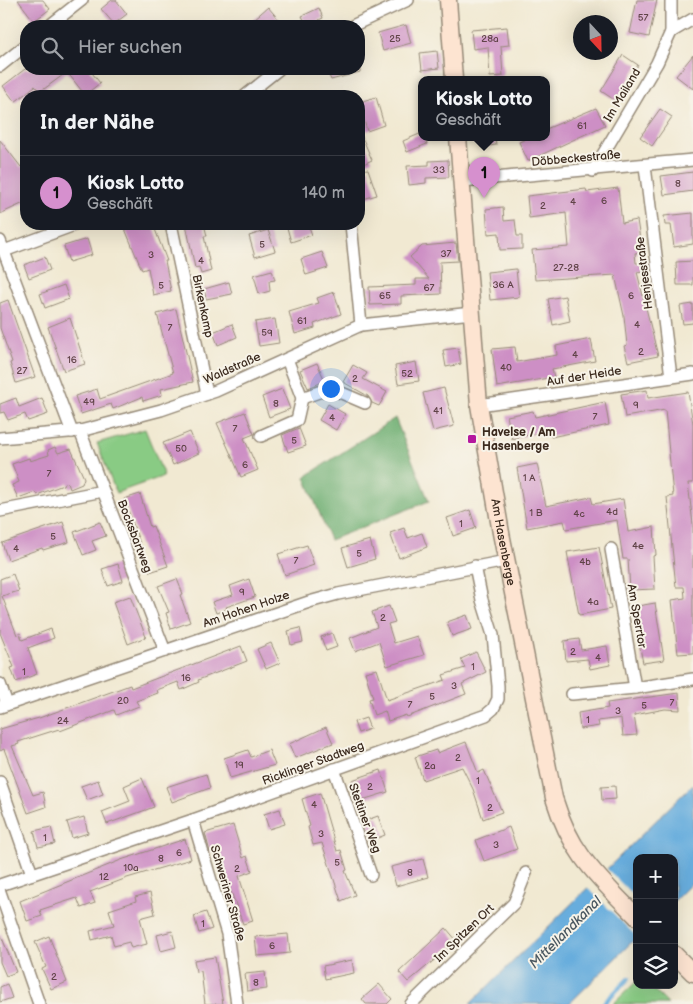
<!DOCTYPE html>
<html lang="de">
<meta charset="utf-8">
<style>
body{margin:0;font-family:"Balsamiq Sans",sans-serif;background:#20242c;color:#f1f3f6}
.controls{position:absolute;right:15px;bottom:15px;display:grid;overflow:hidden;border-radius:10px;box-shadow:0 5px 20px #0002}
.controls button{width:45px;height:45px;display:grid;place-items:center;padding:0;border:0;border-bottom:1px solid #363941;background:#171b24;color:#f1f3f6;font:25px sans-serif}
.compass{position:absolute;left:573px;top:15px;width:45px;height:45px;border-radius:50%;background:#171b24;box-shadow:0 5px 20px #0002;rotate:158deg}
.you{position:absolute;left:330px;top:388px;width:18px;height:18px;margin:-12px;border:4px solid #fff;border-radius:50%;background:#1a73e8;box-shadow:0 0 0 8px #1a73e833}
.badge{display:grid;place-items:center;width:32px;height:32px;border-radius:50%;background:#d690ce;color:#111;font-size:16px;font-weight:700}
.pin{position:absolute;translate:-50% -41px;filter:drop-shadow(0 1px 2px #0008)}
.pin::after{content:'';position:absolute;top:26px;width:18px;height:15px;background:inherit;clip-path:polygon(0 0,100% 0,50% 100%)}
.popup{position:absolute;left:418px;top:76px;width:132px;height:65px;box-sizing:border-box;display:grid;place-content:center;border-radius:10px;background:#171b24;filter:drop-shadow(0 1px 4px #0005);font-size:16px;white-space:nowrap;color:#9ea1a6}
.popup b{font-size:19px;color:#f1f3f6}
.popup::after{content:'';position:absolute;left:50%;top:100%;margin-left:-10px;border:10px solid transparent;border-top-color:#171b24}
.list{margin:0;padding:0;list-style:none}
h2{display:flex;justify-content:space-between;align-items:center;height:65px;margin:0;padding:0 20px;font-size:21px}
h2 small{font-size:16px;font-weight:400;color:#9ea1a6}
.list li{display:grid;grid-template-columns:32px 1fr auto;gap:15px;align-items:center;box-sizing:border-box;height:75px;padding:0 20px;border-top:1px solid #363941}
.list b{display:block;font-size:19px;white-space:nowrap}
.list p{margin:0;font-size:16px;white-space:nowrap;color:#9ea1a6}
.list em{font-size:16px;font-style:normal;color:#9ea1a6}
.icon{flex:none;width:28px;height:28px;fill:none;stroke:currentColor;stroke-width:2;stroke-linecap:round;stroke-linejoin:round}
.map{position:relative;flex:none;width:693px;height:1004px;overflow:hidden}
.search{position:absolute;background:#171b24;box-shadow:0 5px 20px #0002;left:20px;top:20px;width:345px;height:55px;display:flex;align-items:center;gap:12px;box-sizing:border-box;padding:0 18px;border-radius:20px;color:#9ea1a6;font-size:19px}
.panel{position:absolute;background:#171b24;box-shadow:0 5px 20px #0002;left:20px;top:90px;width:345px;height:140px;border-radius:20px}
.map>svg:first-child{display:block}
.green{fill:#89cb84;stroke:#627a51}
.forest{fill:#6eaf72;stroke:#546c48}
.water{fill:#67addd;stroke:#516c7e}
.pier{fill:#f1e9d2}
.lines{fill:none;stroke-linecap:round;stroke-linejoin:round}
.stream{stroke:#67addd;stroke-width:4}
.building{fill:#cd8fc5}
.street-casing{stroke:#968a78;stroke-width:14}
.secondary-casing{stroke:#968a78;stroke-width:19}
.street{stroke:#fff;stroke-width:11}
.secondary{stroke:#fde4d1;stroke-width:16}
.poi-dot{fill:#b5179e;stroke:#f7f3e8;stroke-width:2}
.labels{text-anchor:middle;stroke-width:4;stroke-linejoin:round;paint-order:stroke}
.number-label{font-size:10px;fill:#604348}
.street-label{font-size:12px;fill:#3b2a1e;stroke:#f7f3e8}
.poi-label{font-size:12px;font-weight:bold;fill:#3b2a1e;stroke:#f7f3e8;text-anchor:start}
.water-label{font-size:14px;font-style:italic;fill:#4a5861;stroke:#f7f3e8}
</style>
<div class="map">
<svg width="693" height="1004" viewBox="0 0 693 1004">
<rect width="100%" height="100%" fill="#f7f3e8"/>
<filter id="ink" filterUnits="userSpaceOnUse"><feTurbulence type="fractalNoise" baseFrequency=".02" numOctaves="2"/><feDisplacementMap in="SourceGraphic" scale="10" xChannelSelector="R" yChannelSelector="G"/><feConvolveMatrix kernelMatrix="1 2 1 2 8 2 1 2 1" color-interpolation-filters="sRGB"/></filter>
<filter id="wash" filterUnits="userSpaceOnUse"><feTurbulence type="fractalNoise" baseFrequency=".0096" numOctaves="4" result="noise"/><feDisplacementMap in="SourceGraphic" scale="20" xChannelSelector="R" yChannelSelector="G"/><feGaussianBlur stdDeviation="1.12" result="paint"/><feColorMatrix in="noise" values="0 0 0 0 0 0 0 0 0 0 0 0 0 0 0 0 0 1.4 0 .05"/><feComposite in="paint" operator="in"/></filter>
<g filter="url(#wash)">
<rect width="100%" height="100%" fill="#f1e9d2"/>
<g class="green">
<path d="M145 429 164 476 116 493 97 443Z"/>
<path d="M637 981V985H649L668 1004H613Z"/>
</g>
<path class="forest" d="M395 418 429 501 330 540 305 477Z"/>
<path class="water" d="M693 784V882L674 901V858H637V937L569 1004H470Z"/>
<path class="pier" d="M605 867 637 899V937L586 886Z"/>
<g class="lines">
<path class="stream" d="M603 1004 629 978"/>
</g>
<g id="blocks">
<g class="building">
<path d="M18 0H43L50 9 34 21Z"/>
<path d="M112 0H116L127 14 114 24 101 9Z"/>
<path d="M637 0H657L649 37 630 33Z"/>
<path d="M268 7 284 26H246Z"/>
<path d="M319 8 323 18 319 20 322 26H307L302 16Z"/>
<path d="M406 25 411 43 383 51 378 33Z"/>
<path d="M507 27 509 45 501 46 503 76 490 77 488 47 473 49 471 30Z"/>
<path d="M437 51 439 68 422 70 420 53Z"/>
<path d="M623 55 638 65 616 101 601 91Z"/>
<path d="M693 55V89L676 76Z"/>
<path d="M25 69H89L100 83 85 95 67 72 40 92 35 86 15 102 3 86Z"/>
<path d="M326 69H360V72L331 80Z"/>
<path d="M376 97 384 125 367 131 359 102Z"/>
<path d="M596 108 605 125 528 161 519 142 530 137H546V129Z"/>
<path d="M660 109 672 117 652 146 640 137Z"/>
<path d="M359 130 372 160 359 166Z"/>
<path d="M422 133 427 144 407 152 403 141Z"/>
<path d="M480 137H495L496 145 481 147Z"/>
<path d="M0 140 21 167 26 162V202L0 214Z"/>
<path d="M448 160 449 177 426 178V183L409 185 407 166 429 165V161Z"/>
<path d="M368 169 377 195 363 199 359 186V170Z"/>
<path d="M693 172V191L664 195 661 176Z"/>
<path d="M618 188 622 223 637 220 642 252 635 253 636 263H649L650 270 637 272 658 356 628 362 624 346 627 345 624 316 615 275 535 280 532 250 569 247 566 213 529 218 527 196 586 189 587 192Z"/>
<path d="M503 207 504 221 515 220 517 236H522V249L500 250 499 233 488 234 486 209Z"/>
<path d="M693 213V244L674 247 671 225H665L664 216Z"/>
<path d="M123 224H153L167 261H165L171 291 153 295 148 268 142 270Z"/>
<path d="M186 224H204L207 236H204L211 271 201 274 199 267 195 268Z"/>
<path d="M286 224H308L312 235 291 242Z"/>
<path d="M268 230 275 251 255 257 249 236Z"/>
<path d="M87 239 92 255 69 262 64 246Z"/>
<path d="M456 243 458 261 440 262 441 294 401 296V304L370 305 369 287 416 285V279H429L410 257 422 246Z"/>
<path d="M322 252 328 268 306 275 301 259Z"/>
<path d="M45 257 50 270 29 278 24 265Z"/>
<path d="M693 261V285H677L676 262Z"/>
<path d="M516 269 519 297 490 300 487 272Z"/>
<path d="M272 270 275 280 269 281 270 291 259 294 254 275Z"/>
<path d="M229 282 232 294 206 299 204 289Z"/>
<path d="M64 285 69 299 45 308 40 294Z"/>
<path d="M334 292 341 314 314 324 315 328 295 334 289 312 319 303 317 298Z"/>
<path d="M565 296 570 321 553 325 548 299Z"/>
<path d="M8 300 35 377 16 383 10 363 12 362 0 328V303Z"/>
<path d="M693 304V323L683 324 680 306Z"/>
<path d="M176 309 193 382 161 389 162 395 143 401 142 397 113 409 111 404 81 414 75 396 97 389 100 399 173 373 157 314Z"/>
<path d="M70 318 85 364 64 371 48 327Z"/>
<path d="M275 319 279 343 259 346 255 322Z"/>
<path d="M232 324 237 337 218 345 213 332Z"/>
<path d="M591 339 595 361 552 369 554 377 497 387 492 349 515 347 517 362 557 355 556 346Z"/>
<path d="M458 348 461 364 446 367 443 350Z"/>
<path d="M416 362 419 381 398 384 395 366Z"/>
<path d="M317 363 325 381 308 388 300 370Z"/>
<path d="M353 365 367 373 363 379 387 392 379 406 372 403 368 396 343 382Z"/>
<path d="M444 388 454 426 433 431 423 393Z"/>
<path d="M282 389 290 409 269 417 262 397Z"/>
<path d="M647 390 648 398 688 392 693 424V483H688L693 524V653L678 654 672 600 685 598 684 587H676L667 497 673 496 665 410 625 417 621 394Z"/>
<path d="M16 398 19 407 42 398 48 414 28 421 25 414 8 420 4 412 0 413V404Z"/>
<path d="M605 402 609 425 551 437 550 430 512 439 507 416 533 411 535 417Z"/>
<path d="M328 404 345 414 336 430 319 420Z"/>
<path d="M245 412 254 434 244 438 258 470 241 477 217 423Z"/>
<path d="M299 428 306 446 288 452 282 435Z"/>
<path d="M190 432 199 453 173 465 163 443Z"/>
<path d="M55 447 58 453 71 449 84 478 82 484 70 489 68 483 37 495 35 492 18 498 12 485 19 482 12 464 29 458 30 461 49 455 48 450Z"/>
<path d="M537 464 546 506 591 497 593 504 623 499 628 532 654 527 656 555 653 556 655 589 630 590 628 559H623L617 520 566 529 564 521 527 528 517 468Z"/>
<path d="M140 494 150 527 153 526 168 566 150 572 124 499Z"/>
<path d="M470 510 476 528 453 536 447 518Z"/>
<path d="M63 522 69 542 43 550 42 548 8 560 2 543Z"/>
<path d="M100 522 106 536 92 541 96 550 83 555 74 532Z"/>
<path d="M404 528 408 538 422 533 427 547 399 558 390 533Z"/>
<path d="M370 540 375 559 348 567 342 548Z"/>
<path d="M307 545 314 565 285 575 278 554Z"/>
<path d="M599 547 611 609 579 615 567 552Z"/>
<path d="M118 564 123 581 108 586 102 569Z"/>
<path d="M13 574 19 591 2 596 17 635 20 633 22 640 51 629 54 638 28 648 37 674 16 682 11 668 14 667 0 633V579Z"/>
<path d="M177 579 183 594 180 595 190 622 171 629 166 613 169 612 158 586Z"/>
<path d="M249 579 255 597 226 607 227 609 216 613 212 602 233 595 230 586Z"/>
<path d="M130 596 146 637 128 644 113 602Z"/>
<path d="M655 603 664 660 643 663 632 607Z"/>
<path d="M389 606 395 622 388 624 394 643 417 636 424 655 387 666 379 642 355 651 350 638 377 627 372 612Z"/>
<path d="M467 615 472 629 452 636 447 622Z"/>
<path d="M300 628 303 642 291 645 288 631Z"/>
<path d="M332 633 337 647 326 651 321 637Z"/>
<path d="M579 639 581 650 607 646 610 665 590 669 588 659 566 661 564 641Z"/>
<path d="M271 643 280 663 266 669 257 649Z"/>
<path d="M241 646 247 661 198 680 199 682 181 690 178 682 157 690 158 693 136 701 139 706 116 715 114 710 60 731 59 729 18 742 19 744 12 746 33 795 43 792 46 807 28 813 4 749 0 751V729L39 718 130 685 131 688Z"/>
<path d="M476 652 486 672 462 684 466 694 407 717 406 715 388 721 385 711 374 715 369 699 373 698 365 672 377 669 387 700 445 680 443 675 465 668 461 659Z"/>
<path d="M679 693 680 710 665 709 634 715 637 735 623 736 621 718 598 721 599 726 580 729 578 713 608 708 607 703Z"/>
<path d="M366 718 370 729 358 733 354 722Z"/>
<path d="M326 727 333 743 295 758 289 744Z"/>
<path d="M466 742 478 773 484 770 502 812 483 819 473 789 462 767 423 780 415 757 436 750 437 753Z"/>
<path d="M248 750 251 757 269 750 275 765 230 778 224 758Z"/>
<path d="M381 770 388 792 359 801 352 780Z"/>
<path d="M206 774 210 788 172 802 166 787Z"/>
<path d="M142 778 154 807 107 824 102 812 130 801 124 786Z"/>
<path d="M98 780 103 794 87 800 81 786Z"/>
<path d="M615 786 616 799 602 800 601 787Z"/>
<path d="M320 793 337 851 341 850 347 870 345 871 355 895 341 901 322 843 313 845 308 827 310 826 302 799Z"/>
<path d="M280 809 285 824 269 829 264 814Z"/>
<path d="M378 816 385 835 375 839 367 820Z"/>
<path d="M84 817 88 833 72 838 67 822Z"/>
<path d="M233 825 243 858 247 856 252 871 239 876 253 921 243 924 216 851 210 852 205 833Z"/>
<path d="M51 827 55 844 38 847 34 831Z"/>
<path d="M509 827 517 849 484 861 476 840Z"/>
<path d="M185 839 191 859 127 878 90 892 95 903 81 908 77 898 40 910 42 916 27 921 20 901 121 860Z"/>
<path d="M423 859 428 877 396 886 391 867Z"/>
<path d="M150 893 155 914 140 918 147 944 131 948 129 942 114 946 111 935 92 940 90 931 114 925 109 910 136 901 135 897Z"/>
<path d="M206 912 212 929 199 933 194 916Z"/>
<path d="M446 928 457 941 408 982 399 972Z"/>
<path d="M172 931 176 947 161 951 157 935Z"/>
<path d="M0 933 16 972 6 976 0 962Z"/>
<path d="M288 934 290 953 257 956 255 937Z"/>
<path d="M49 936 67 982 51 989 42 969 46 967 35 942Z"/>
<path d="M215 957 223 1004H205L201 971 196 972 194 960Z"/>
<path d="M352 960 354 973 325 979 323 966Z"/>
<path d="M265 972 267 989 247 991 245 974Z"/>
<path d="M7 984 12 998 0 1002V987Z"/>
<path d="M379 984 392 999 387 1004H366L362 999Z"/>
</g>
</g>
</g>
<g filter="url(#ink)">
<use href="#blocks" fill-opacity="0" stroke="#968a78" stroke-width="1"/>
<g class="lines">
<defs>
<g id="street">
<path d="M49 26 82 0"/>
<path d="M352 26 408 0"/>
<path d="M671 32 693 19"/>
<path d="M0 66 26 45"/>
<path d="M245 96 279 69"/>
<path d="M645 166 671 377"/>
<path d="M593 171 657 63 671 32V0"/>
<path d="M462 181 693 160"/>
<path d="M171 224 207 394"/>
<path d="M351 224 361 325"/>
<path d="M0 241 72 432"/>
<path d="M4 251 77 224"/>
<path d="M302 398 330 388 365 403"/>
<path d="M479 405 693 374"/>
<path d="M80 431 165 651"/>
<path d="M261 436 297 420 302 398 287 359"/>
<path d="M0 438 80 431 161 410 216 391 361 325 472 313"/>
<path d="M0 511 103 491"/>
<path d="M611 549 635 688"/>
<path d="M0 684 7 704"/>
<path d="M572 694 635 688 693 679"/>
<path d="M0 707 309 602 338 594 506 561"/>
<path d="M334 769 371 875"/>
<path d="M0 782 32 874"/>
<path d="M193 820 227 934 237 1004"/>
<path d="M0 885 193 820 486 715 493 709 498 699V686L493 635 482 600 475 566"/>
<path d="M0 892 39 1004"/>
<path d="M411 1004 514 903 526 873"/>
</g>
<g id="secondary">
<path d="M448 0 454 79"/>
<path id="s1" d="M458 137 479 405 501 533 554 798C571 854 597 876 637 917"/>
<path d="M674 954 693 973"/>
</g>
</defs>
<use href="#street" class="street-casing"/>
<use href="#secondary" class="secondary-casing"/>
<use href="#street" class="street"/>
<use href="#secondary" class="secondary"/>
</g>
</g>
<rect class="poi-dot" x="467" y="434" width="10" height="10" rx="2.5"/>
<g class="labels">
<g class="number-label">
<text x="643" y="21">57</text>
<text x="395" y="42">25</text>
<text x="490" y="42">28a</text>
<text x="582" y="129">61</text>
<text x="439" y="173">33</text>
<text x="678" y="187">8</text>
<text x="604" y="204">6</text>
<text x="573" y="205">4</text>
<text x="543" y="209">2</text>
<text x="262" y="248">5</text>
<text x="446" y="257">37</text>
<text x="151" y="258">3</text>
<text x="201" y="264">4</text>
<text x="566" y="271">27-28</text>
<text x="503" y="288">36 A</text>
<text x="161" y="289">5</text>
<text x="429" y="291">67</text>
<text x="385" y="299">65</text>
<text x="631" y="299">6</text>
<text x="302" y="324">61</text>
<text x="637" y="328">4</text>
<text x="170" y="331">7</text>
<text x="267" y="336">59</text>
<text x="641" y="355">2</text>
<text x="575" y="358">4</text>
<text x="72" y="363">16</text>
<text x="506" y="371">40</text>
<text x="22" y="374">27</text>
<text x="407" y="377">52</text>
<text x="355" y="382">2</text>
<text x="89" y="405">49</text>
<text x="276" y="407">8</text>
<text x="636" y="408">9</text>
<text x="438" y="414">41</text>
<text x="595" y="420">7</text>
<text x="332" y="421">4</text>
<text x="235" y="432">7</text>
<text x="294" y="444">5</text>
<text x="181" y="452">50</text>
<text x="245" y="468">6</text>
<text x="49" y="477">7</text>
<text x="529" y="481">1 A</text>
<text x="612" y="515">4d</text>
<text x="536" y="516">1 B</text>
<text x="579" y="517">4c</text>
<text x="461" y="527">1</text>
<text x="53" y="540">5</text>
<text x="638" y="549">4e</text>
<text x="16" y="552">4</text>
<text x="359" y="557">5</text>
<text x="296" y="564">7</text>
<text x="585" y="565">4b</text>
<text x="242" y="595">9</text>
<text x="593" y="605">4a</text>
<text x="383" y="621">2</text>
<text x="573" y="655">2</text>
<text x="598" y="661">4</text>
<text x="473" y="670">1</text>
<text x="24" y="675">1</text>
<text x="186" y="681">16</text>
<text x="454" y="689">3</text>
<text x="432" y="700">5</text>
<text x="123" y="704">20</text>
<text x="672" y="706">7</text>
<text x="410" y="708">7</text>
<text x="644" y="709">5</text>
<text x="618" y="714">3</text>
<text x="588" y="723">1</text>
<text x="63" y="724">24</text>
<text x="458" y="761">2</text>
<text x="239" y="768">19</text>
<text x="430" y="769">2a</text>
<text x="478" y="784">1</text>
<text x="370" y="790">2</text>
<text x="314" y="808">4</text>
<text x="490" y="811">2</text>
<text x="321" y="837">3</text>
<text x="45" y="841">1</text>
<text x="496" y="848">3</text>
<text x="179" y="856">6</text>
<text x="161" y="862">8</text>
<text x="337" y="866">5</text>
<text x="131" y="871">10a</text>
<text x="237" y="872">2</text>
<text x="410" y="876">8</text>
<text x="104" y="880">12</text>
<text x="203" y="927">1</text>
<text x="272" y="949">6</text>
<text x="54" y="980">2</text>
<text x="256" y="986">8</text>
</g>
<g class="street-label">
<text transform="translate(622 95) rotate(-59)" y="4">Im Mailand</text>
<text transform="translate(576 158) rotate(-5)" y="4">Döbbeckestraße</text>
<text transform="translate(644 273) rotate(-97)" y="4">Henjesstraße</text>
<text transform="translate(203 306) rotate(78)" y="4">Birkenkamp</text>
<text transform="translate(232 368) rotate(-24)" y="4">Waldstraße</text>
<text transform="translate(584 376) rotate(-9)" y="4">Auf der Heide</text>
<text transform="translate(135 536) rotate(69)" y="4">Bocksbartweg</text>
<text dy="4" stroke="none"><textPath href="#s1" startOffset="408">Am Hasenberge</textPath></text>
<text transform="translate(246 609) rotate(-19)" y="4">Am Hohen Holze</text>
<text transform="translate(637 616) rotate(80)" y="4">Am Sperrtor</text>
<text transform="translate(313 763) rotate(-20)" y="4">Ricklinger Stadtweg</text>
<text transform="translate(365 818) rotate(70)" y="4">Stettiner Weg</text>
<text transform="translate(228 893) rotate(74)" y="4">Schweriner Straße</text>
<text transform="translate(464 933) rotate(-44)" y="4">Im Spitzen Ort</text>
</g>
<g class="poi-label">
<text x="482" y="436">Havelse / Am<tspan x="482" dy="14">Hasenberge</tspan></text>
</g>
<g class="water-label">
<text transform="translate(565 932) rotate(-45)" y="5">Mittellandkanal</text>
</g>
</g>
</svg>
<div class="controls">
<button>+</button>
<button>−</button>
<button><svg class="icon" aria-label="layers" viewBox="0 0 24 24"><path d="M12 4l9 5-9 5-9-5zM3 14l9 5 9-5"/></svg></button>
</div>
<svg class="compass" viewBox="-18 -18 36 36"><path d="M0-13l5 13h-10z" fill="#e53935"/><path d="M0 13l5-13h-10z" fill="#9ea1a6"/></svg>
<div class="you"></div>
<div class="pin badge" style="left:484px;top:198px">1</div>
<div class="popup"><b>Kiosk Lotto</b>Geschäft</div>
<div class="search"><svg class="icon" aria-label="search" viewBox="0 0 24 24"><circle cx="10" cy="10" r="6"/><path d="M15 15l6 6"/></svg>Hier suchen</div>
<section class="panel">
<h2>In der Nähe<small></small></h2>
<ul class="list">
<li><span class="badge">1</span><div><b>Kiosk Lotto</b><p>Geschäft</p></div><em>140 m</em></li>
</ul>
</section>
</div>
